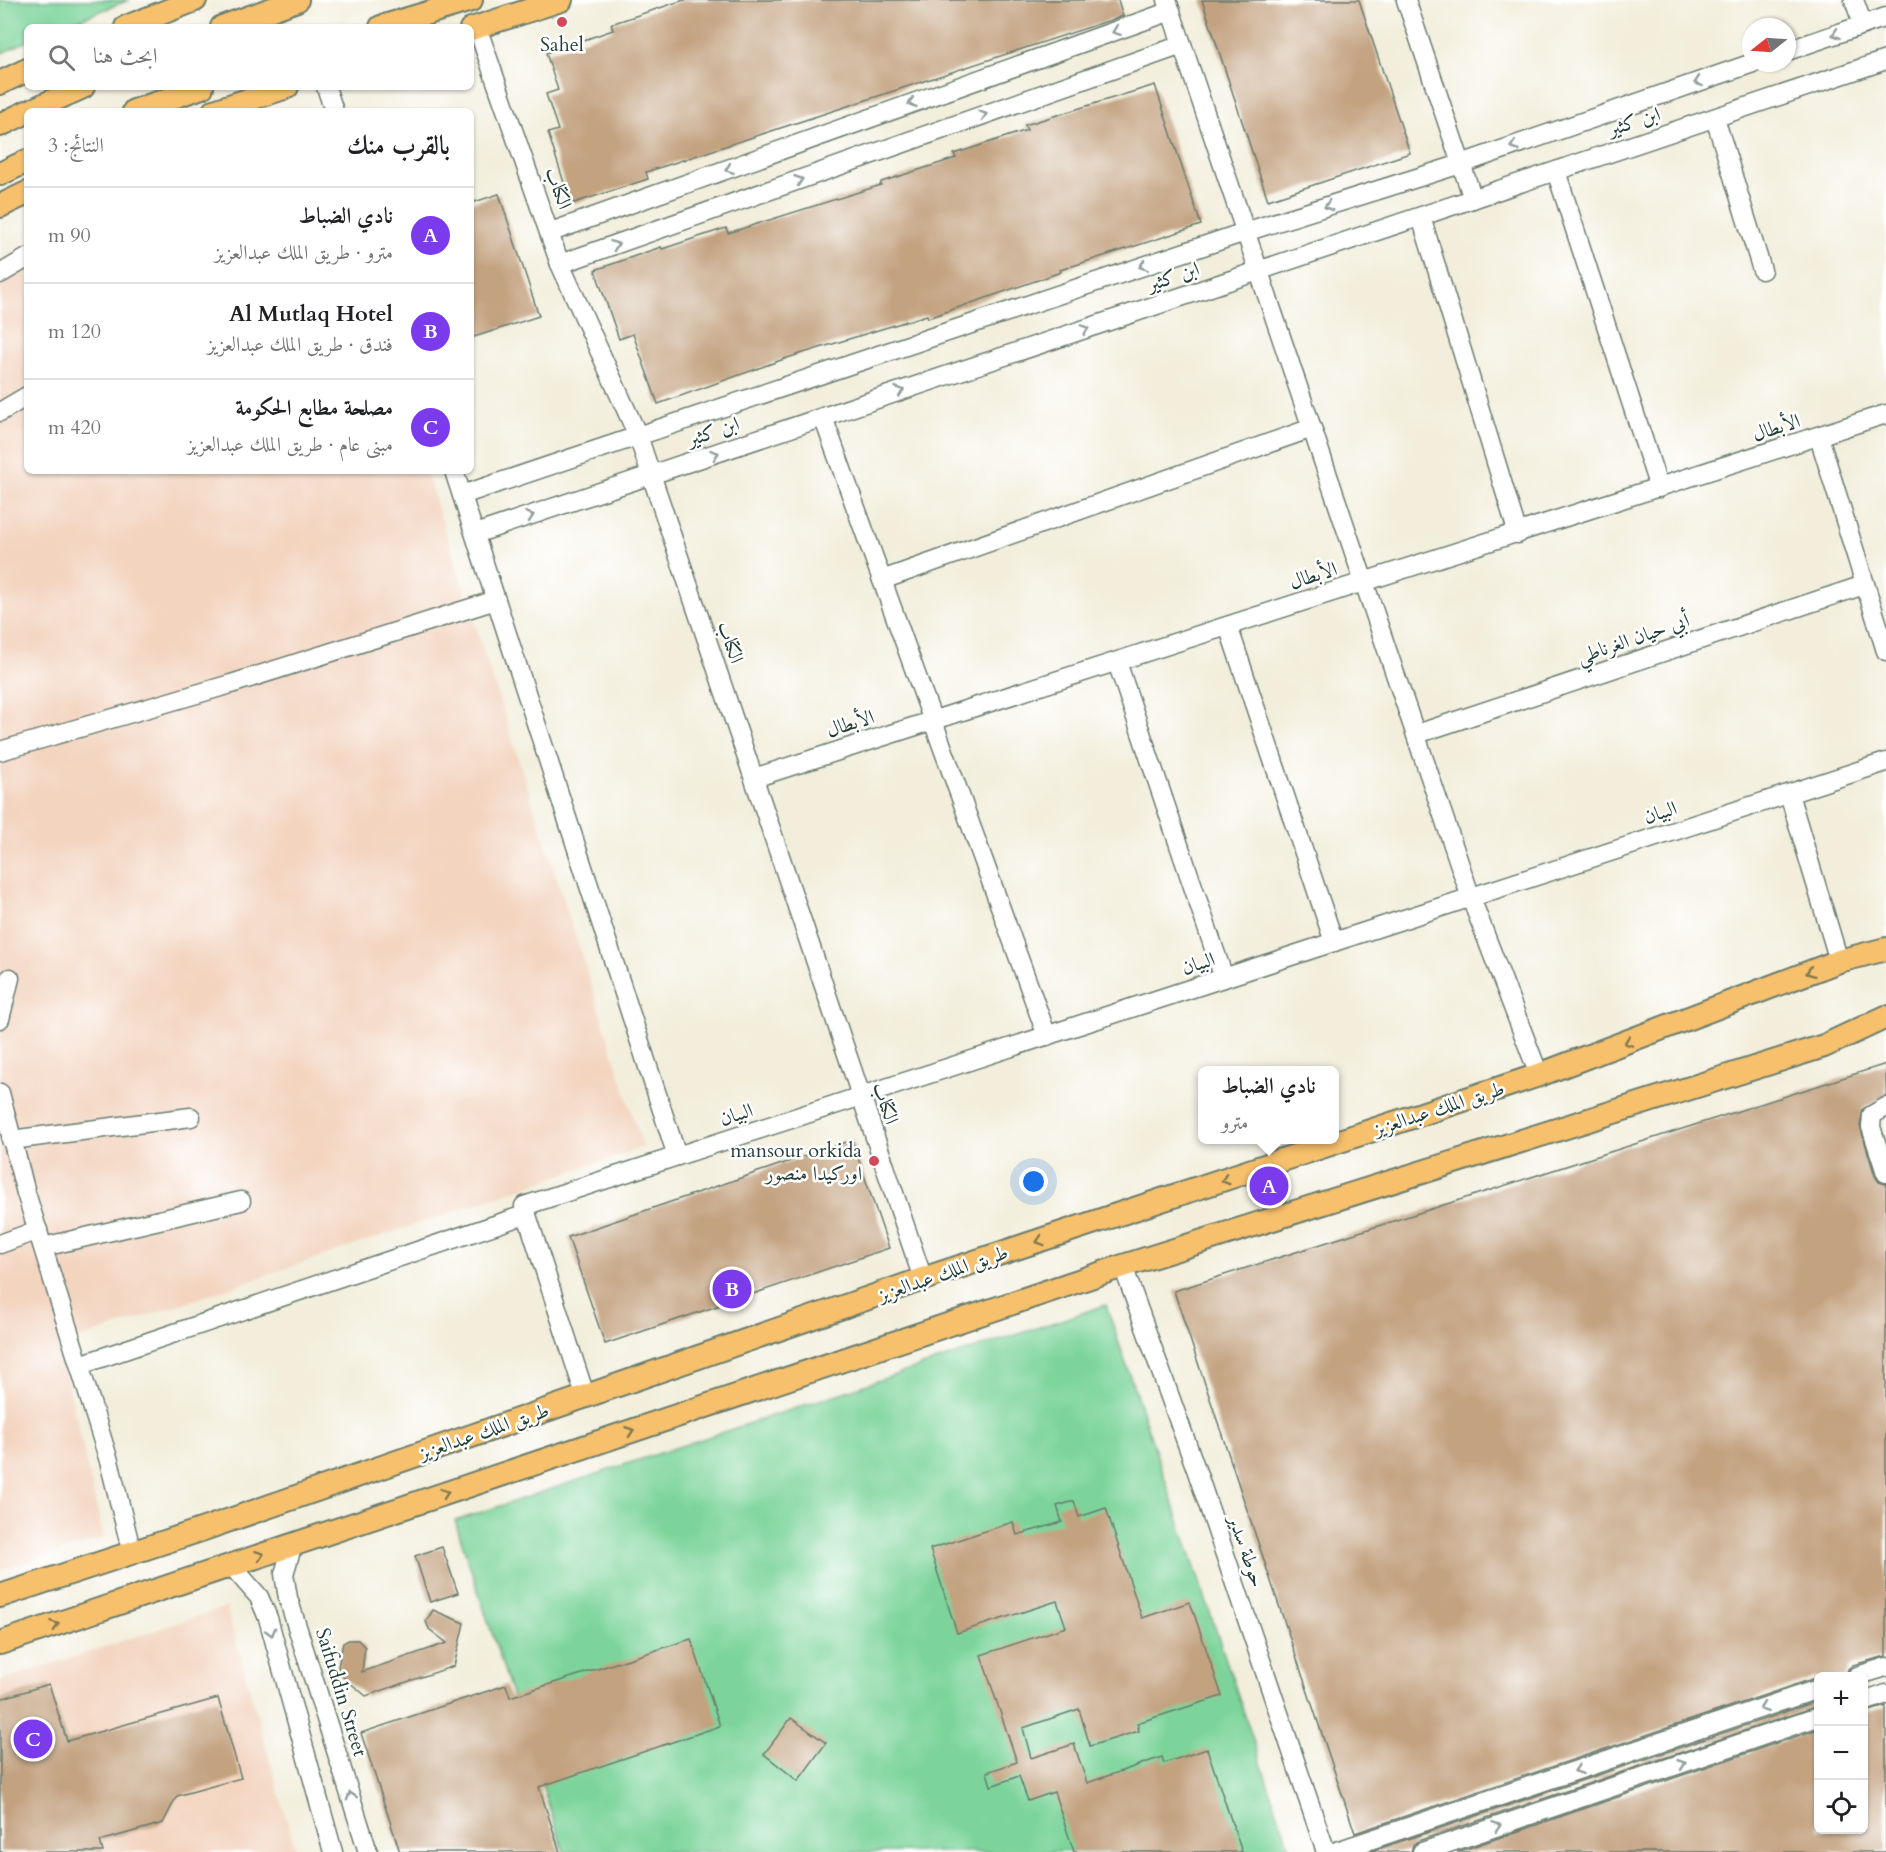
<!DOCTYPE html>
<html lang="ar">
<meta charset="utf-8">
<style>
body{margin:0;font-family:Cardo,Amiri,serif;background:#f2f2f2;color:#202124;direction:rtl}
.controls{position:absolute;right:18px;bottom:18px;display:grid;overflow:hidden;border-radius:9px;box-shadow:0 2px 4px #0004}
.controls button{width:54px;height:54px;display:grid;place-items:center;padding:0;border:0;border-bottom:2px solid #e0e0e0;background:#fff;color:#202124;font:30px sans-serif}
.compass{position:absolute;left:1742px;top:18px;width:54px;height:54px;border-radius:50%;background:#fff;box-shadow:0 2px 4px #0004;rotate:253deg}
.you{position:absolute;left:1034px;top:1182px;width:21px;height:21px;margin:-15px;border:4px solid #fff;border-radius:50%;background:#1a73e8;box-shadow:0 0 0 9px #1a73e833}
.badge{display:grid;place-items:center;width:39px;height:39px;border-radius:50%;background:#7c3aed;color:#fff;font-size:20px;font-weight:700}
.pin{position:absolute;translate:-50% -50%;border:3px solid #fff;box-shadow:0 2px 6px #0006}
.popup{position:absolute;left:1198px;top:1066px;width:141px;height:78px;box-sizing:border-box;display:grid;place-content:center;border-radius:9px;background:#fff;filter:drop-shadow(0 2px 4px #0005);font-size:20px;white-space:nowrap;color:#757577}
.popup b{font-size:22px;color:#202124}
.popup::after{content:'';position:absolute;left:50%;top:100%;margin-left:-12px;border:12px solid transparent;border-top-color:#fff}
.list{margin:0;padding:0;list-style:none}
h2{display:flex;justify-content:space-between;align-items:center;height:78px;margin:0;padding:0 24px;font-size:26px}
h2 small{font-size:20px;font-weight:400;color:#757577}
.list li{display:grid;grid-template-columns:39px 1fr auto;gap:18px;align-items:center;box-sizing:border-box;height:96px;padding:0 24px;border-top:2px solid #e0e0e0}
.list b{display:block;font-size:22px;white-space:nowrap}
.list p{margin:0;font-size:20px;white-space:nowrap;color:#757577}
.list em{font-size:20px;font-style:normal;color:#757577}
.icon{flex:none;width:33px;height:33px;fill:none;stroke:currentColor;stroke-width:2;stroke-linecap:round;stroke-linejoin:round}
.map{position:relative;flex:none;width:1886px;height:1852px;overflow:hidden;direction:ltr}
.search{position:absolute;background:#fff;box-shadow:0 2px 4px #0004;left:24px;top:24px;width:450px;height:66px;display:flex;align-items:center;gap:15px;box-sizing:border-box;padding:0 21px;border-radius:9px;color:#757577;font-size:22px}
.panel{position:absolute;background:#fff;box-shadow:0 2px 4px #0004;left:24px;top:108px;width:450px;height:366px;border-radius:9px;direction:rtl}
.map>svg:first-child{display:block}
.built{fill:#f3d4bf}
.green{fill:#7cd49a;stroke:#4e8867;stroke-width:1.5}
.building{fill:#c3a280}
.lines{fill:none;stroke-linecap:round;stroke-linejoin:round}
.minor-casing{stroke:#697b6e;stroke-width:21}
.major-casing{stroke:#697b6e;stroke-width:26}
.minor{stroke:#fff;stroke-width:18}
.major{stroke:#f7c06c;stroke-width:22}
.oneway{stroke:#8f9e9a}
.oneway2{stroke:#80784d}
.poi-dot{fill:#d1495b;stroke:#fff;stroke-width:2}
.labels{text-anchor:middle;stroke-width:5;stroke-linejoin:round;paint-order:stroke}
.poi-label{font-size:20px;fill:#1f3d34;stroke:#fff}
.street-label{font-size:20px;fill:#1f3d34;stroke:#fff}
</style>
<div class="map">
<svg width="1886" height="1852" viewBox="0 0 1886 1852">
<rect width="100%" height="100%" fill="#fff"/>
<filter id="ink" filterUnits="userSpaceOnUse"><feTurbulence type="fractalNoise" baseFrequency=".0167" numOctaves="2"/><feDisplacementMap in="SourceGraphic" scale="12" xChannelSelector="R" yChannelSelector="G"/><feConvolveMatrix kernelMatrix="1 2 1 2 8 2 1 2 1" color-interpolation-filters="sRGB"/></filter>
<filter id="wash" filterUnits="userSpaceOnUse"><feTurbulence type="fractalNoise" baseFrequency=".008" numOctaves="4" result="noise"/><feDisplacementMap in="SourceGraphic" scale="24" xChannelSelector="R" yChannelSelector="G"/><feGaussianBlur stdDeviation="1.35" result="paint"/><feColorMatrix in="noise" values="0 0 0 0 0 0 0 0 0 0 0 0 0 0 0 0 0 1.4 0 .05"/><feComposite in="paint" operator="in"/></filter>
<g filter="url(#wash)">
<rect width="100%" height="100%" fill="#f2eedb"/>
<g class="built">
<path d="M27 247V471H426L643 1147 59 1346 104 1538 0 1570V260Z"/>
<path d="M226 1607 296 1852H0V1681Z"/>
</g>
<g class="green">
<path d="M0 0H129L60 27H27V41L0 54Z"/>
<path d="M1106 1305 1291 1852H564L455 1521Z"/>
</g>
<g id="blocks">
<g class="building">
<path d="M684 0H1118L1123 16 646 172 648 179 571 204 548 133 558 130 546 94 558 90 546 53 613 30 611 24Z"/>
<path d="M1202 0H1359L1410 153 1268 200Z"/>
<path d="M1155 85 1201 225 1060 270 1061 272 928 318 927 315 787 358 658 404 633 334 619 339 595 270 661 247 662 249 726 228 728 233 881 185V182L956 158 954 154 1027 130 1025 125Z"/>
<path d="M499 194 539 316 471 338V203Z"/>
<path d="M1886 1064V1096L1863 1109 1860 1126 1875 1176 1879 1182 1886 1184V1656L1853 1665 1848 1669 1846 1677H1818L1355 1833 1174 1291Z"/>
<path d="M852 1140 889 1248 605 1344 568 1237Z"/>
<path d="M1074 1501 1079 1517 1106 1508 1142 1618 1190 1602 1222 1696 1137 1723 1139 1731 1090 1746 1079 1709 1023 1728 1031 1758 1074 1744 1087 1783 1162 1757 1164 1763 1207 1749 1242 1852H1074L1054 1792 1028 1801 1019 1776 991 1786 987 1772 1017 1762 981 1655 1066 1627 1057 1601 957 1633 930 1549 1013 1522 1017 1535 1062 1522 1057 1506Z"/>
<path d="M442 1547 458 1593 430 1602 415 1556Z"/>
<path d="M433 1610 464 1623 454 1666 366 1696 337 1672 343 1643 349 1640H358L365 1647 362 1672 447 1643 429 1629 426 1621Z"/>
<path d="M691 1639 720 1726 539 1787 560 1852H400L361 1733 506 1685 510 1697Z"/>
<path d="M49 1684 67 1741 218 1698 241 1778 177 1796 163 1823 100 1841 103 1852H0V1699Z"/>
<path d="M1818 1701V1706L1418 1841 1413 1845 1411 1852H1369Z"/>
<path d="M1886 1706V1852H1457L1818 1729V1830H1863V1713Z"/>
<path d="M791 1718 826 1743 798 1781 764 1754Z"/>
</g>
</g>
</g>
<g filter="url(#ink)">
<use href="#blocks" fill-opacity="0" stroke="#697b6e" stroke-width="1.5"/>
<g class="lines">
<defs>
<g id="minor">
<path d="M1167 0 1471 898 1539 1075"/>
<path d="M1406 0 1473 199"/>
<path d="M1854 0 1863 25"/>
<path d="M477 27 560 264 638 436 923 1279"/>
<path d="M1787 51 1886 17"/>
<path d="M326 87 334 111"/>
<path d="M1715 118 1762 270"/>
<path d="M1556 171 1659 488"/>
<path d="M1421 217 1518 534"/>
<path d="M551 232 1171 11"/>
<path d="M560 264 1182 45"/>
<path d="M0 274 27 258"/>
<path d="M0 412 27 396"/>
<path d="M823 417 1047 1036"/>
<path d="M1819 437 1886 651"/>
<path d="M454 471 677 1156"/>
<path d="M462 495 1245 232 1461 164 1753 63"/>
<path d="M475 534 1886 60"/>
<path d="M882 580 1312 428"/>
<path d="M1228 626 1334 942"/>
<path d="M1117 662 1224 978"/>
<path d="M1417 734 1864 585"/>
<path d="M0 751 231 684 496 600"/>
<path d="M754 778 1886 414"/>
<path d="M1789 794 1839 961"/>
<path d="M0 1019 10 978"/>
<path d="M0 1093 26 1193 109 1461 132 1553"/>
<path d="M1886 1107 1872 1115 1871 1127 1886 1173"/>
<path d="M11 1140 191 1117"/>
<path d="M0 1244 38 1230"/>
<path d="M43 1247 241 1201"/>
<path d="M1123 1266 1197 1472 1326 1852"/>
<path d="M80 1365 527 1214"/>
<path d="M585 1395 524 1206 1886 762"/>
<path d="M293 1544 284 1574 288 1598 368 1852"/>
<path d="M231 1565 259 1597 268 1618 333 1852"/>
<path d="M1857 1676 1886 1667"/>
<path d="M1864 1702 1886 1694"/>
<path d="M1334 1852 1818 1689"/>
<path d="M1422 1852 1818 1717"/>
</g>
<g id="major">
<path d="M126 27 195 0"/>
<path d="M222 27 297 0"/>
<path d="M381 27 471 0"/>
<path d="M471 29 561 0"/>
<path d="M0 83 27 70"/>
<path d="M30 111 83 87"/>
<path d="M134 111 202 87"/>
<path d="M214 111 287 87"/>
<path d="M0 125 27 112"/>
<path d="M0 174 27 161"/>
<path d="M0 206 27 193"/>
<path d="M0 1596 201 1530 923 1279 1539 1075 1839 961 1886 949"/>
<path d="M0 1643 1123 1266 1824 1046 1886 1017"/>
</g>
</defs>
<use href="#minor" class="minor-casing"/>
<use href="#major" class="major-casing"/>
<use href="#minor" class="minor"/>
<use href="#major" class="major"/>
</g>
<defs><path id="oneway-chevron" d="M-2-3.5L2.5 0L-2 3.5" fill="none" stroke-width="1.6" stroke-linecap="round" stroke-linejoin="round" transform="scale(1.5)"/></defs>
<g class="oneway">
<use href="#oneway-chevron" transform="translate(1116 31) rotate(160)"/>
<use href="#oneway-chevron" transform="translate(1836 34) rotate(161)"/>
<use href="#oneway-chevron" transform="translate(1698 82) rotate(161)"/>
<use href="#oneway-chevron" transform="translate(912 103) rotate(160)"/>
<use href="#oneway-chevron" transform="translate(983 115) rotate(-19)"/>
<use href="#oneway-chevron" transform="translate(1514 146) rotate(161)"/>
<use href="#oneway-chevron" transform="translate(729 169) rotate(160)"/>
<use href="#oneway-chevron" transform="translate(799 180) rotate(-19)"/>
<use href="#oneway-chevron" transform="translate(1328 206) rotate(163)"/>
<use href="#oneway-chevron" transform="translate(615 245) rotate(-19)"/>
<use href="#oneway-chevron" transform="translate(1143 266) rotate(161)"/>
<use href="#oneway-chevron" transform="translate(1085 329) rotate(-19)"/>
<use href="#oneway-chevron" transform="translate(900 391) rotate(-19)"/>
<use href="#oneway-chevron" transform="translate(715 454) rotate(-19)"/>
<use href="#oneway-chevron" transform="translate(530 516) rotate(-19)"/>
<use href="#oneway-chevron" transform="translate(271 1632) rotate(74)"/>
<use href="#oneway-chevron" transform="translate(1763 1708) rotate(161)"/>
<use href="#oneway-chevron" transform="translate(1682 1764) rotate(-19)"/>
<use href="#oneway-chevron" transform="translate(1578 1770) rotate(161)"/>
<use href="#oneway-chevron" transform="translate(351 1796) rotate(-107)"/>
<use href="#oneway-chevron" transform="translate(1497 1826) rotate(-19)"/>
</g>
<g class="oneway2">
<use href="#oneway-chevron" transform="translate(1810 972) rotate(159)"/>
<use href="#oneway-chevron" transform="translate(1628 1042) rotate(159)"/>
<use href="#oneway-chevron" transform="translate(1225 1180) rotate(162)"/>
<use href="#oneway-chevron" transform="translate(1040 1241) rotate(162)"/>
<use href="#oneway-chevron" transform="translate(630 1431) rotate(-19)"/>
<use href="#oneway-chevron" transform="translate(445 1493) rotate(-19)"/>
<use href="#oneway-chevron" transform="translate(260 1555) rotate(-19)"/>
<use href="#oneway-chevron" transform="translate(55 1625) rotate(-19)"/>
</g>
</g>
<g class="poi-dot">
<circle cx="562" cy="22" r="6"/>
<circle cx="874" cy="1161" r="6"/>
</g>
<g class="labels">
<g class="poi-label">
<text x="562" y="51">Sahel</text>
<text x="862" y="1157" text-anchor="end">mansour orkida<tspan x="862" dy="23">اوركيدا منصور</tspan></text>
</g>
<g class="street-label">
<text transform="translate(1634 121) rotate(-18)" y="7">ابن كثير</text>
<text transform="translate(559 188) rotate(70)" y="7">الكتاب</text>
<text transform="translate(1173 276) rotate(-19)" y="7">ابن كثير</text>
<text transform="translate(1776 427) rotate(-18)" y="7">الأبطال</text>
<text transform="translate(713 431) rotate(-19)" y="7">ابن كثير</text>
<text transform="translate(1313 575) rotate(-18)" y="7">الأبطال</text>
<text transform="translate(1633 638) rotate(-19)" y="7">أبي حيان الغرناطي</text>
<text transform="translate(731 642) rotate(71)" y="7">الكتاب</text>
<text transform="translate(850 723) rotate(-18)" y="7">الأبطال</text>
<text transform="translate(1660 812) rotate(-18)" y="7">البيان</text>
<text transform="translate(1198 963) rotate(-18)" y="7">البيان</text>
<text transform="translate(886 1103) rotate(71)" y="7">الكتاب</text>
<text transform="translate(1439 1108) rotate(-18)" y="7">طريق الملك عبدالعزيز</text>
<text transform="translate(736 1114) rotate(-18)" y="7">البيان</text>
<text transform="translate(943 1273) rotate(-19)" y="7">طريق الملك عبدالعزيز</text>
<text transform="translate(484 1431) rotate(-19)" y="7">طريق الملك عبدالعزيز</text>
<text transform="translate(1247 1551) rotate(71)" y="7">حوطة سدير</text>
<text transform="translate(342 1692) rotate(73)" y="7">Saifuddin Street</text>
</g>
</g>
</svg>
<div class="controls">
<button>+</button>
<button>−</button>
<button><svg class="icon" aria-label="locate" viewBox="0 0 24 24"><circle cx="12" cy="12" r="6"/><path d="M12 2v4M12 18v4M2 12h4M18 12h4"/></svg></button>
</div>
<svg class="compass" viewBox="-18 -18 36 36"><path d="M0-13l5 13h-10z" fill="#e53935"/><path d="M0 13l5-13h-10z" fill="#757577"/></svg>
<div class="you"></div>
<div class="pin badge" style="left:1269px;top:1186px">A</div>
<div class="popup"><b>نادي الضباط</b>مترو</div>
<div class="pin badge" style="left:732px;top:1289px">B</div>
<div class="pin badge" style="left:33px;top:1739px">C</div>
<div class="search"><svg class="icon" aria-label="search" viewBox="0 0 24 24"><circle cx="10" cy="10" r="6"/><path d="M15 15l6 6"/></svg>ابحث هنا</div>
<section class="panel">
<h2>بالقرب منك<small>النتائج: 3</small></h2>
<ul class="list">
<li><span class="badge">A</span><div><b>نادي الضباط</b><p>مترو · طريق الملك عبدالعزيز</p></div><em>90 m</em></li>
<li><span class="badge">B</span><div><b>Al Mutlaq Hotel</b><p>فندق · طريق الملك عبدالعزيز</p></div><em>120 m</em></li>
<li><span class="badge">C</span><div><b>مصلحة مطابع الحكومة</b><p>مبنى عام · طريق الملك عبدالعزيز</p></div><em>420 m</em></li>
</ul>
</section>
</div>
